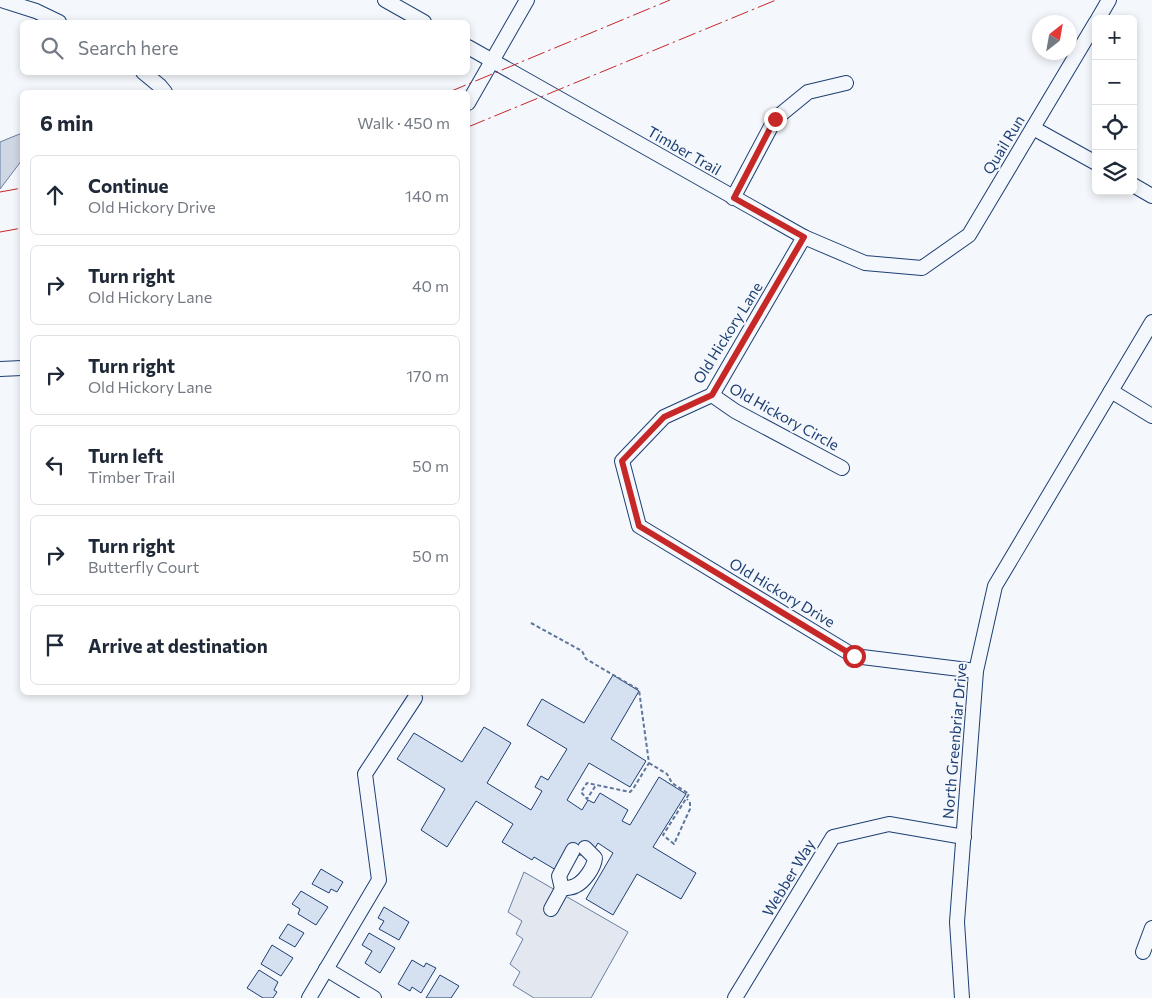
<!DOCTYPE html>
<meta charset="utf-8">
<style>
body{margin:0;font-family:Commissioner,sans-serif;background:#f6f6f7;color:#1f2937}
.controls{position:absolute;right:15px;top:15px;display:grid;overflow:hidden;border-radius:8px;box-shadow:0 2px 8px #0003}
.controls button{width:45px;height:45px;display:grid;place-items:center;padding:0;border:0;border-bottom:1px solid #e0e1e3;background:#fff;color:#1f2937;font:25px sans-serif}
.compass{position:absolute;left:1032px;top:15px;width:45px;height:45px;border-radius:50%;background:#fff;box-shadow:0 2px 8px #0003;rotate:31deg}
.stop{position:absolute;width:15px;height:15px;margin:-11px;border:4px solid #c62828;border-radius:50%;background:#fff}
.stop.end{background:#c62828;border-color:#fff;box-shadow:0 1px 5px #0008}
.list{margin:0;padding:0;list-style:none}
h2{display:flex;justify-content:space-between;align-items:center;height:65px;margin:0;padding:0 20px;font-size:21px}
h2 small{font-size:16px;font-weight:400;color:#747a83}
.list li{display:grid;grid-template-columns:32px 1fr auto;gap:15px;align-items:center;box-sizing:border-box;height:80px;margin:0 10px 10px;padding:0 10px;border:1px solid #e0e1e3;border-radius:8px}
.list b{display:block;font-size:19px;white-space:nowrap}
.list p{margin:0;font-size:16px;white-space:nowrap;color:#747a83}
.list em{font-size:16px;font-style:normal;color:#747a83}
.icon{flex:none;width:28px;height:28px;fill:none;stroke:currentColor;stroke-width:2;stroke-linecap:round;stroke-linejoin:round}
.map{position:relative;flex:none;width:1152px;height:998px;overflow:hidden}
.search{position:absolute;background:#fff;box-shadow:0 2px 8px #0003;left:20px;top:20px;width:450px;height:55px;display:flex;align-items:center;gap:12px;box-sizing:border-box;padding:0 18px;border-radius:8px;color:#747a83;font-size:19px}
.panel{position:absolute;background:#fff;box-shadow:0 2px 8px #0003;left:20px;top:90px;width:450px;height:605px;border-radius:8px}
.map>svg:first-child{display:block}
.parking{fill:#e3e8f0;stroke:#687fa3}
.water{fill:#cfd7e4;stroke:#687fa3}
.building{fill:#d5e0f0;stroke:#1d3f73}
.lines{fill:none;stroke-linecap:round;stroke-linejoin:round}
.minor-casing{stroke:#1d3f73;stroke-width:16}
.path{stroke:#5e769c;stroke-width:2;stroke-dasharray:4 2.5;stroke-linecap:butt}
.minor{stroke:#f4f7fb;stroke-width:14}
.power{stroke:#c62828;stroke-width:1;stroke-dasharray:18 4 2.5 4;stroke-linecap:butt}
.route{stroke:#c62828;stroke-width:6}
.labels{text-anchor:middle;stroke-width:4;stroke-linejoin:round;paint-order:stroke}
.street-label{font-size:15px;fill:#1d3f73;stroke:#f4f7fb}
</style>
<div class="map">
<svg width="1152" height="998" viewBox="0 0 1152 998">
<rect width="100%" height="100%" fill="#f4f7fb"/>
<path class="parking" d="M524 872 628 932 591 998H534L513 985 520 972 510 964 523 939 516 934 522 921 508 912Z"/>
<path class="water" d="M22 133V160L0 189V142Z"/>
<g class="building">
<path d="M613 675 639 691 611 739 646 761 630 787 589 763 567 800 582 810 588 800 594 803 600 793 628 810 622 821 630 825 659 777 686 794 653 847 696 873 681 899 637 874 613 915 586 899 613 853 598 843 595 848 589 844 586 854 575 856 556 870 534 857 532 860 502 842 513 824 476 801 447 847 421 830 445 789 397 759 414 733 462 762 484 727 511 743 487 783 531 810 542 791 535 787 541 776 548 780 567 749 527 725 542 699 584 723Z"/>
<path d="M321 869 343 882 337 892 331 889 329 893 312 884Z"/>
<path d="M301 891 328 907 316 925 298 914 300 909 292 904Z"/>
<path d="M384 907 409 922 399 940 379 929 384 921 378 918Z"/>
<path d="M288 924 304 933 295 947 279 938Z"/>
<path d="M369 933 395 948 380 973 365 963 372 951 362 945Z"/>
<path d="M272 945 293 958 281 976 261 964Z"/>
<path d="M412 960 424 967 426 963 436 968 421 993 412 987 410 991 398 984Z"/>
<path d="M259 970 278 982 274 990 277 992 273 998H263L247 988Z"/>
<path d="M440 975 459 986 451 998H426Z"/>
</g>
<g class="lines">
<defs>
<g id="minor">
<path d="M1 0 36 11 59 22"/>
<path d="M385 0 424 22"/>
<path d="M1098 19 1109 0"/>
<path d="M468 47 804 237 865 263 922 268 969 235 1096 22"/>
<path d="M143 72 160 86 165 92"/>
<path d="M468 103 527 0"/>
<path d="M1033 128 1096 163"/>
<path d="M1133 185 1152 196"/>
<path d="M733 198 775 119 808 92 846 83"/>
<path d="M804 237 712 395 664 417 622 461 639 526 854 656 976 671"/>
<path d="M0 369 22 368"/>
<path d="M1111 391 1152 416"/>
<path d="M712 395 735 411 842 468"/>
<path d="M562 889 559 876 573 850"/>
<path d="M551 909 562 889C566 888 571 888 575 886 584 882 594 868 595 858L585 848"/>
<path d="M1143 952 1152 928"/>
<path d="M326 969 374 998"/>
<path d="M309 998 379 880 365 774 415 698"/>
<path d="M735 998 833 837 889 824 964 837"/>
<path d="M962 998 957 922 976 671 995 586 1152 322"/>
</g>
</defs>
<use href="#minor" class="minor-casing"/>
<g class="path">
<path d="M531 623 582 651 586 659 639 690 649 763 633 789 630 792 587 783 581 792 587 799 596 785"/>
<path d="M649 763 667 774 672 783 689 794 663 835 674 844 690 809V803L687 799"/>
</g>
<use href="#minor" class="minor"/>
<g class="power">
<path d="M449 92 670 0"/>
<path d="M468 127 776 0"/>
<path d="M0 192 22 188"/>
<path d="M0 232 22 228"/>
</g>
</g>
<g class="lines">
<path class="route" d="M775 119 734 198 804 237 712 395 664 417 622 461 639 526 854 656"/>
</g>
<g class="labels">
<g class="street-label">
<text transform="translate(1004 145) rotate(-59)" y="5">Quail Run</text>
<text transform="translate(684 151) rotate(30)" y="5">Timber Trail</text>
<text transform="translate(728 333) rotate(-58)" y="5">Old Hickory Lane</text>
<text transform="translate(784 417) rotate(29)" y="5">Old Hickory Circle</text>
<text transform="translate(782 593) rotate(31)" y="5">Old Hickory Drive</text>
<text transform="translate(955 741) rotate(-85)" y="5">North Greenbriar Drive</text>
<text transform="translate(789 878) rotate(-59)" y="5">Webber Way</text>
</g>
</g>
</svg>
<div class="controls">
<button>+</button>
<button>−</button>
<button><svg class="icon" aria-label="locate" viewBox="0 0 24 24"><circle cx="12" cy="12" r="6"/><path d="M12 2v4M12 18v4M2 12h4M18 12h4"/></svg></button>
<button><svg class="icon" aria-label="layers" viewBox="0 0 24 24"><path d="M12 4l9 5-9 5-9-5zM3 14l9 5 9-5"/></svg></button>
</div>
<svg class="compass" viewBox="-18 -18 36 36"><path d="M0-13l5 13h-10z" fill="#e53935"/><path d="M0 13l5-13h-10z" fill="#747a83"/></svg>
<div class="stop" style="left:854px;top:656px"></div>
<div class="stop end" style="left:775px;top:119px"></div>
<div class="search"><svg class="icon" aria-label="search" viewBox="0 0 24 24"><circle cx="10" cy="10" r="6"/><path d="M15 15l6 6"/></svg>Search here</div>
<section class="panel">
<h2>6 min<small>Walk · 450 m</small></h2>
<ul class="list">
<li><svg class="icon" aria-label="ahead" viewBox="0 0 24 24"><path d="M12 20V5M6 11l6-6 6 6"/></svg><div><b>Continue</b><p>Old Hickory Drive</p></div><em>140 m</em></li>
<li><svg class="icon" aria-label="right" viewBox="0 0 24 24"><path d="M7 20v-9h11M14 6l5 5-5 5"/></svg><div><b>Turn right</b><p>Old Hickory Lane</p></div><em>40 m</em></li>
<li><svg class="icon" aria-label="right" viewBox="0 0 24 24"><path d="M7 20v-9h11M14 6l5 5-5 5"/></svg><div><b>Turn right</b><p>Old Hickory Lane</p></div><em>170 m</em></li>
<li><svg class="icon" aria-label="left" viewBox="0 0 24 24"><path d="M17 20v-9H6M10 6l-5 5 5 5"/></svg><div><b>Turn left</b><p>Timber Trail</p></div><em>50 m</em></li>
<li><svg class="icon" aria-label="right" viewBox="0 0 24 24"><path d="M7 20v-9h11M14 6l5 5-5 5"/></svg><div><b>Turn right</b><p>Butterfly Court</p></div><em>50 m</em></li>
<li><svg class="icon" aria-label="arrive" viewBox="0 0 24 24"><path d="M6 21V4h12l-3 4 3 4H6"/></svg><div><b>Arrive at destination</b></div></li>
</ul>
</section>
</div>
